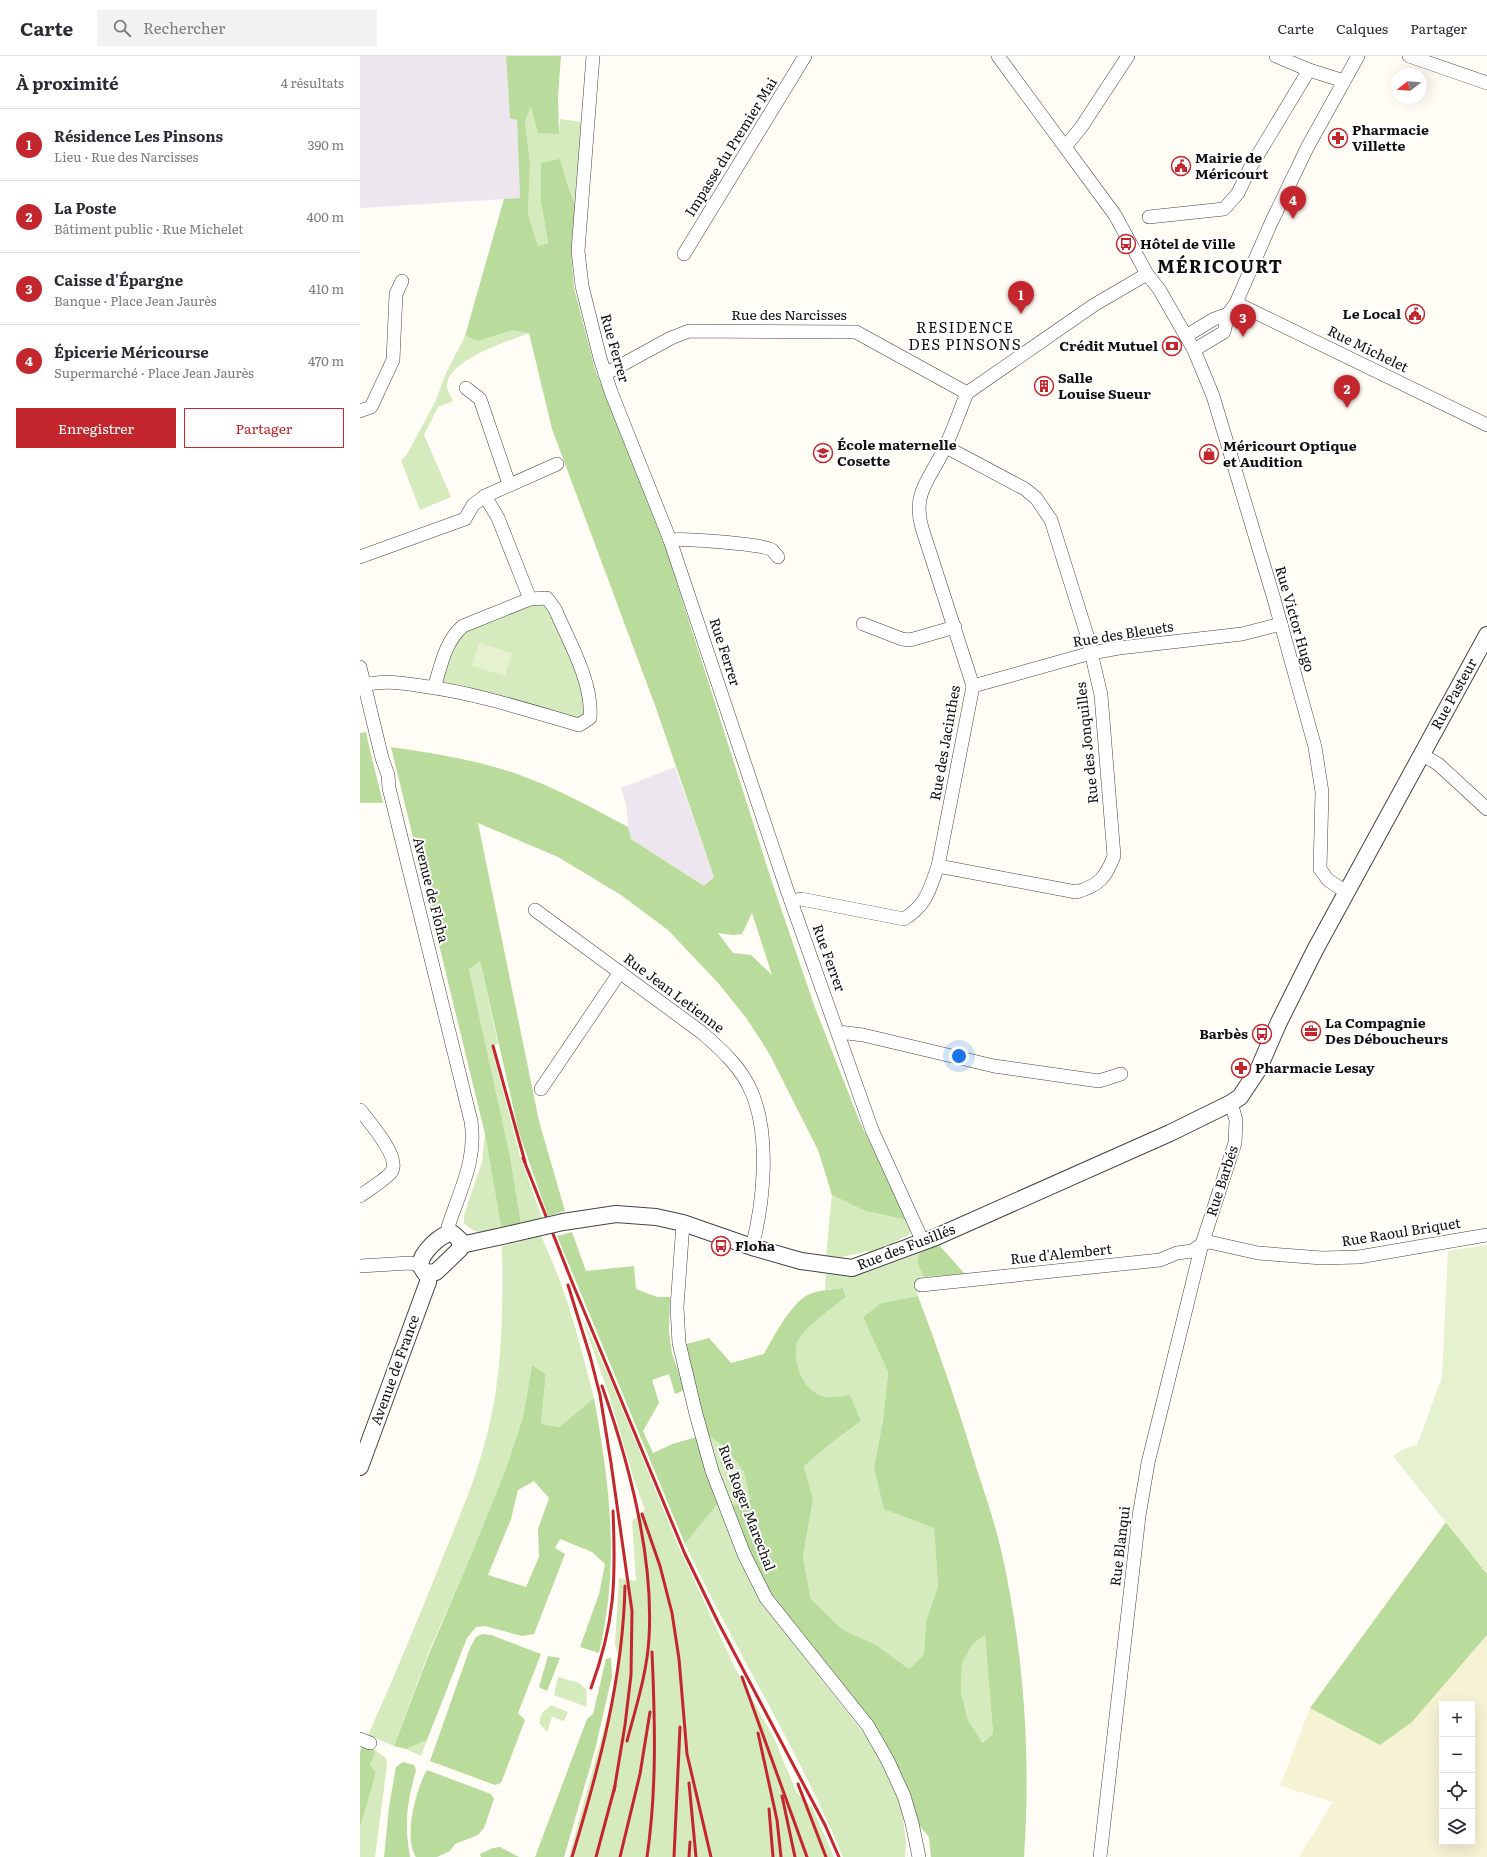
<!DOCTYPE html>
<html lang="fr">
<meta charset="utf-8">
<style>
body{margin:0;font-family:Literata,serif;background:#f2f2f3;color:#2b2b33}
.controls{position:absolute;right:12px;bottom:12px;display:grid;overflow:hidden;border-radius:0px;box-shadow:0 4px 16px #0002}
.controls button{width:36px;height:36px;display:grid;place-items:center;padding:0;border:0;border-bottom:1px solid #e1e1e2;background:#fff;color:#2b2b33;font:20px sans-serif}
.compass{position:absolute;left:1031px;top:12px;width:36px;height:36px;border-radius:50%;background:#fff;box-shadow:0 4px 16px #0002;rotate:253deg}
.you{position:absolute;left:599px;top:1000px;width:14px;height:14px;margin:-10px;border:3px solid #fff;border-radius:50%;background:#1a73e8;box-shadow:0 0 0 6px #1a73e833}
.badge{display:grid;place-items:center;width:26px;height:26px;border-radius:50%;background:#c4262e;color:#fff;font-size:13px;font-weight:700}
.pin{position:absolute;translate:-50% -33px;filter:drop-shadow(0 1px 2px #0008)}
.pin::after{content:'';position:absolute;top:21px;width:14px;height:12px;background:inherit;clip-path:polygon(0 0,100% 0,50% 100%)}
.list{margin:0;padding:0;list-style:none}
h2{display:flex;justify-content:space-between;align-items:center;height:52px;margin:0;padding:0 16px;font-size:17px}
h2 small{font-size:13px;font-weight:400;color:#7c7c81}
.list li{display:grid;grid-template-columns:26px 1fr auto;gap:12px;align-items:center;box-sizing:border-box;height:72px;padding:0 16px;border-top:1px solid #e1e1e2}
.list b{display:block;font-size:15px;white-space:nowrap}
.list p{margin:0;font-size:13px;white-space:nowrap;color:#7c7c81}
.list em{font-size:13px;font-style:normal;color:#7c7c81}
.actions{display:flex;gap:8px;padding:12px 16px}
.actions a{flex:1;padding:9px 0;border:1px solid #c4262e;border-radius:0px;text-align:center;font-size:14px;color:#c4262e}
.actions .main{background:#c4262e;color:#fff}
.icon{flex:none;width:22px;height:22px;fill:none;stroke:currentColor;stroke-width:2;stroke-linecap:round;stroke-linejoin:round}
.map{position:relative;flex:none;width:1127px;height:1801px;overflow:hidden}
header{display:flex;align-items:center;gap:24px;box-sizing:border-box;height:56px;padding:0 20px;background:#fff;border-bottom:1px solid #e1e1e2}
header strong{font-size:19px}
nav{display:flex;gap:22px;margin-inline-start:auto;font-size:14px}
.search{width:280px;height:36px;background:#f2f2f3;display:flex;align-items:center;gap:10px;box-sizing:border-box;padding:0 14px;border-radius:0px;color:#7c7c81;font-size:15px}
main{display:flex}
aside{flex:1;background:#fff}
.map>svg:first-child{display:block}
.industrial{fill:#eee6ef}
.farmland{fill:#f6f3d4;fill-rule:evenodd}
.green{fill:#d5ebbd}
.forest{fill:#b9dc9c;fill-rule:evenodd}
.pitch{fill:#e6f2cf}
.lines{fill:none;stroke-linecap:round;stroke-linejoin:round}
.minor-casing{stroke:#444;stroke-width:14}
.tertiary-casing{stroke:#444;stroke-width:18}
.minor{stroke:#fff;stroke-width:13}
.tertiary{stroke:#fff;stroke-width:16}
.rail{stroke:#c4262e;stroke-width:3}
.tertiary-bridge-casing{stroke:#444;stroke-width:18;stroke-linecap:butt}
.tertiary-bridge{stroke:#fff;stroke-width:16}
.labels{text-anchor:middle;stroke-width:4;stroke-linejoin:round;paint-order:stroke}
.poi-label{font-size:14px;font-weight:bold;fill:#111;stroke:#fff;text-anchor:start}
.street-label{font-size:14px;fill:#111;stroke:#fff}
.neighbourhood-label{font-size:15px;letter-spacing:1px;fill:#111;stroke:#fff}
.district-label{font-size:18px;font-weight:bold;letter-spacing:1px;fill:#111;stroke:#fff}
</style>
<header>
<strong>Carte</strong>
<div class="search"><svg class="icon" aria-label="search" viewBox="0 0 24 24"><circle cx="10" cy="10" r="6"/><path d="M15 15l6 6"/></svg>Rechercher</div>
<nav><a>Carte</a><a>Calques</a><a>Partager</a></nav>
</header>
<main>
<aside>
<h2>À proximité<small>4 résultats</small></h2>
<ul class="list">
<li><span class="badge">1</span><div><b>Résidence Les Pinsons</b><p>Lieu · Rue des Narcisses</p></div><em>390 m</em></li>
<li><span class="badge">2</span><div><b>La Poste</b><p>Bâtiment public · Rue Michelet</p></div><em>400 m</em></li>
<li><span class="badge">3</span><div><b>Caisse d'Épargne</b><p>Banque · Place Jean Jaurès</p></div><em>410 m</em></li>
<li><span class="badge">4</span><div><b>Épicerie Méricourse</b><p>Supermarché · Place Jean Jaurès</p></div><em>470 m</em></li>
</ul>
<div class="actions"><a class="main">Enregistrer</a><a>Partager</a></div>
</aside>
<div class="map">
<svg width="1127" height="1801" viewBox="0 0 1127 1801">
<rect width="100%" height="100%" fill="#fffdf5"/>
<g class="industrial">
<path d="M0 0H146L150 61 157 64 160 142 0 152Z"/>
<path d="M315 711 354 821 344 830 271 783 268 771 266 748 261 732Z"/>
</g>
<path class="farmland" d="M1127 1579V1801H939L973 1746 920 1730 950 1652 1020 1689 1052 1666ZM1082 1648H1112V1786H1082Z"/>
<g class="green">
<path d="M171 51 199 78 200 63 221 66 215 148 208 131 181 146 188 187 178 190 168 158 170 108 165 65Z"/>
<path d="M152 273 169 277C147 286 91 302 87 328 86 333 91 340 93 345L78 351 64 379 91 441 60 454 41 404 46 400 76 344 86 317 105 280 118 285Z"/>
<path d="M187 542 231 649 219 669 74 632 95 577Z"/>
<path d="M120 905 138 988 131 990 160 1100 182 1162 161 1167 150 1100 109 913Z"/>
<path d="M125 1078 141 1171C124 1175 118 1181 104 1167V1159L122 1106Z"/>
<path d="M472 1139 505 1155 547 1164 550 1173V1178L529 1189 536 1206 559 1197 557 1207 564 1221 555 1228 558 1240 521 1247 503 1261 528 1316 523 1364 514 1410 574 1471 578 1530 566 1565 564 1598 549 1613 516 1589 482 1573 451 1543 443 1501 453 1443 444 1410 475 1384 501 1365 490 1340C483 1340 473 1342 466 1341 444 1337 432 1307 437 1287 441 1274 475 1250 486 1241L483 1232 465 1234 466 1218 489 1220 516 1213 508 1195 482 1201 466 1200Z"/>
<path d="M181 1180C206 1232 220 1287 234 1342L199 1371 181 1368 186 1318 172 1309 163 1361 144 1418 111 1499 67 1600 34 1690 8 1679C33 1624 56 1568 79 1511 95 1470 114 1429 125 1386 143 1323 143 1255 142 1190Z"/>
<path d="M220 1256 249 1321 320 1494 375 1612 414 1682 437 1737 452 1751 474 1801H209L252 1643 258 1599 255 1588 259 1522 276 1525 272 1465 285 1454 274 1424 250 1342Z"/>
<path d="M345 1377 365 1391 384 1416 390 1446 370 1450Z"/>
<path d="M358 1447 386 1517 401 1546 509 1684 527 1715 542 1752 546 1787 545 1801H483C438 1693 375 1594 325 1488Z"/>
<path d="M625 1579 633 1677 621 1687 608 1664 601 1636 602 1607 613 1588Z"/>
<path d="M198 1621 219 1627 226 1633 227 1651 194 1639Z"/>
<path d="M191 1649 208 1656 204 1665 192 1661 187 1676 179 1667 182 1657Z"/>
<path d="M67 1684 61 1700 46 1693Z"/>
<path d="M16 1695 26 1702 27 1709 15 1801H0V1772L16 1717 10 1709Z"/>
</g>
<g class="forest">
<path d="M146 0H201L198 40 199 78 178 77 171 51 165 65 170 108 168 158 178 190 188 187 181 146V107L200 103 208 131 215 148 211 196 214 232 235 313 307 496 411 823 454 949 499 1064 547 1164 505 1155 472 1139 458 1094 410 999 387 963 359 928 308 874 261 839 198 801 118 767 179 1065 205 1155 188 1160 159 1077 120 905 109 913 150 1100 161 1167 141 1171 125 1078 31 691C77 698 126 705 170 723 204 736 236 754 268 771L271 783 344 830 354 821 296 652 192 373 169 277 152 274 118 285 105 280 144 143 160 142 157 64 150 62ZM392 857 412 919 391 899 373 897 358 877 373 879 382 878Z"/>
<path d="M6 676 8 686 23 747H0V677Z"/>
<path d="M212 1176 226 1215 274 1210 276 1233 297 1241H310L309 1275 312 1298 325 1334 315 1338 309 1318 292 1324 299 1347 283 1375 293 1397 312 1388 337 1381 358 1447 325 1488 197 1180Z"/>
<path d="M579 1189 605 1218 564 1221 557 1207 559 1197Z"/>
<path d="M483 1232 486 1241C475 1250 441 1274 437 1287 432 1307 444 1337 466 1341 473 1342 483 1340 490 1339L501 1365 475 1384 444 1410 453 1443 443 1501 451 1543 482 1573 516 1589 549 1613 564 1598 566 1565 578 1530 574 1472 524 1453 514 1411 523 1364 528 1316 503 1261 521 1247 558 1240C580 1298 600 1357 618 1417 627 1444 636 1471 642 1498 664 1597 671 1700 664 1801H571L569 1781 558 1768 537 1716 406 1532 392 1507 370 1450 390 1445 384 1416 365 1391 345 1377 323 1289 349 1282 371 1307 404 1298C413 1282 428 1253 443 1242 453 1234 471 1234 483 1232ZM625 1579 633 1677 622 1687 608 1664 601 1636 602 1607 613 1588Z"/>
<path d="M172 1309 186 1318 181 1368 199 1371 234 1342C250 1430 260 1509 239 1597L220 1591 239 1538 245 1508 232 1496 200 1483 195 1492 205 1498 174 1578 162 1580 125 1570 116 1571 107 1582 67 1684 46 1693 34 1690 68 1600 111 1499 144 1418 163 1361ZM174 1425 189 1442 178 1473 179 1501 166 1531 128 1519 151 1463 158 1434Z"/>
<path d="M1086 1466 1127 1518V1579L1052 1666 1020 1689 950 1652Z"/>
<path d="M122 1578 131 1579 181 1598 158 1657 165 1664 141 1727 135 1729 70 1705 110 1592 116 1581Z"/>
<path d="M188 1600 200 1602 187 1635 179 1631Z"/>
<path d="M251 1602 252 1620 235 1694 204 1801H175L227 1663 233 1658 246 1603Z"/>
<path d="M3 1689 16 1695 10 1709 16 1717 0 1772V1695Z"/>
<path d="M43 1706 54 1709 56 1714C47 1747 44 1767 50 1801H24L29 1751 36 1711Z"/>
<path d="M67 1714 131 1738 134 1743 124 1772 118 1779 95 1788 90 1795 77 1801H56C43 1781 56 1733 67 1714Z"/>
<path d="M140 1791 159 1801H121L120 1798 133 1792Z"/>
</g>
<g class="pitch">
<path d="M119 587 152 597 145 620 112 610Z"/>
<path d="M1127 1189V1518L1033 1400 1044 1393 1057 1389 1082 1321 1088 1195Z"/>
</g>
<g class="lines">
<defs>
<g id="minor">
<path d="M233 0 218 195 222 230 240 302 251 336 310 484 426 831 512 1074 563 1186"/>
<path d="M638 0 755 159 787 218 799 233 834 294 853 340 914 543 955 691 962 736 960 813 968 824 986 836"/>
<path d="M916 0 949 14 984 25"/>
<path d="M1049 0 1127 27"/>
<path d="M706 90 722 70 768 0"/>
<path d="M789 161 864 153 878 137 890 112 949 14"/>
<path d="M324 198 445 0"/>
<path d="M876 247 1127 369"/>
<path d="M826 280 854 263 868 258"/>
<path d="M834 294 864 276 868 258 876 247 911 167 947 92 998 0"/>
<path d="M245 318 311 282 329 275 496 276 607 337 734 249 787 218"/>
<path d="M106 332 120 343 149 428"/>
<path d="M0 355 11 351 33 304 36 238 42 225"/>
<path d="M125 440 138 462 170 543"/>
<path d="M310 484C323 482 403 488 412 494 414 496 416 499 418 501"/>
<path d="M0 501 105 463 113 449 125 440 197 408"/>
<path d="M503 568 542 583 550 584 595 571"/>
<path d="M0 611 22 702 28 719 29 732 111 1065C117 1104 100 1134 88 1171V1178"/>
<path d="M5 629C24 624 43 627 62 630 116 637 167 654 219 669L230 662C233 626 209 586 195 553L187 542 170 543 103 570C85 585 81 610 74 632"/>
<path d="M613 630 731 597 759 592 882 578 921 568"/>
<path d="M1061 698 1078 708 1127 753"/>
<path d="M578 810 716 836C739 830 746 821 754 800L741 639 727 579 691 464 676 442 665 433 586 391"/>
<path d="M431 845 441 843 544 863C567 848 569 835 578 810L613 630 562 472C551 435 573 420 586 389 594 372 600 354 607 337"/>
<path d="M175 854 341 976C361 993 382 1012 392 1037 410 1080 404 1146 392 1191"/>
<path d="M479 976 503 979 634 1010 739 1025 761 1018"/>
<path d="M181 1033 260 916"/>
<path d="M0 1054C9 1066 40 1100 32 1115 28 1122 8 1134 0 1140"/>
<path d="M323 1167 317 1251 319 1287 336 1358 352 1415 384 1498 406 1542 508 1670 528 1705 544 1740 552 1767 559 1801"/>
<path d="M0 1210 50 1207 60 1209"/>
<path d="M561 1229 800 1204 817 1197 832 1195 842 1188 849 1186 898 1197 962 1202 999 1201 1127 1179"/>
<path d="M0 1683 10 1687"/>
<path d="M740 1801 779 1460 788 1407 842 1188 875 1087 876 1064 871 1047"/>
</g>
<g id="tertiary">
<path d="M203 1166 256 1158 296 1161 323 1167 392 1191 441 1205 492 1212 576 1181 810 1077 871 1047 880 1041 898 1014 919 966 955 894 1127 579"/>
<path d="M92 1177 100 1184V1193L76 1216 65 1217 60 1209C61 1197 80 1178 92 1177Z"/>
<path d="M101 1189 151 1178"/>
<path d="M0 1411 68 1226 69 1218"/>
</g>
</defs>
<use href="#minor" class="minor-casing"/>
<use href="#tertiary" class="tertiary-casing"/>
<use href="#minor" class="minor"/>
<use href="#tertiary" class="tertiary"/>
<g class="rail">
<path d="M133 990 165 1106"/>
<path d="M163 1102 212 1226 325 1498 358 1566 465 1769 479 1801"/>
<path d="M208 1229 230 1300 240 1339 251 1407 272 1555 271 1619 265 1669 254 1735"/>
<path d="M242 1330C269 1407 294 1499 289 1582 287 1617 276 1651 267 1685"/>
<path d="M282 1458 300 1510 312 1557 319 1603 327 1698 351 1801"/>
<path d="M382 1621 447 1801"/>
<path d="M231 1632C255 1567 256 1524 253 1455"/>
<path d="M398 1677 417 1764 421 1801"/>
<path d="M329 1727 336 1801"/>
<path d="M438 1728 466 1801"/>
<path d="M422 1740 435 1801"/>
<path d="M409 1753 413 1801"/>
<path d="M212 1801C239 1712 263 1623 265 1530"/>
<path d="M236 1801 255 1730"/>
<path d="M260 1801 280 1718 290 1656"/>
<path d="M287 1801C297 1733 295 1665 292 1596"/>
<path d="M314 1801 320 1671"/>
<path d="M329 1801 330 1786"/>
</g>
<defs>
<path id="tertiary-bridge" d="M151 1178 203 1166"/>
</defs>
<use href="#tertiary-bridge" class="tertiary-bridge-casing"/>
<use href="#tertiary-bridge" class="tertiary-bridge"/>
</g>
<defs>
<symbol id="pharmacy-ring" viewBox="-11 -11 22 22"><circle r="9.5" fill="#fff" stroke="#c4262e" stroke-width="1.5"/><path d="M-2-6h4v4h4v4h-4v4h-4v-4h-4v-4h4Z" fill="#c4262e"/></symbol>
<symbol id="civic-ring" viewBox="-11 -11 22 22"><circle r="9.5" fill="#fff" stroke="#c4262e" stroke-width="1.5"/><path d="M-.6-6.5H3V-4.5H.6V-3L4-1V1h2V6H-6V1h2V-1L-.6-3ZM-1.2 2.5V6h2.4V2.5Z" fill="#c4262e"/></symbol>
<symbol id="bus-ring" viewBox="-11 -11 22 22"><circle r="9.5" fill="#fff" stroke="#c4262e" stroke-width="1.5"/><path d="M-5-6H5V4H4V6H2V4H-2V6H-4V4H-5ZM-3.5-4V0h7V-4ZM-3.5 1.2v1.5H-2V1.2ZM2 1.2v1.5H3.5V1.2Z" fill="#c4262e"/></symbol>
<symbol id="bank-ring" viewBox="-11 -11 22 22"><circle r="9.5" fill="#fff" stroke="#c4262e" stroke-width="1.5"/><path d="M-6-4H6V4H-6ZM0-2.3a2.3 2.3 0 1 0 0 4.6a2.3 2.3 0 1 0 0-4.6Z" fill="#c4262e"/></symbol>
<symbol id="building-ring" viewBox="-11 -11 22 22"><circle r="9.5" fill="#fff" stroke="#c4262e" stroke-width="1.5"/><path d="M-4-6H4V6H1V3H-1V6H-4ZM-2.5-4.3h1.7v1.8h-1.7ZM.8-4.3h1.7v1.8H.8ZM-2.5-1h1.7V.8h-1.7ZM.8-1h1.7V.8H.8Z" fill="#c4262e"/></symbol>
<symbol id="school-ring" viewBox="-11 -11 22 22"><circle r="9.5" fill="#fff" stroke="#c4262e" stroke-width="1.5"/><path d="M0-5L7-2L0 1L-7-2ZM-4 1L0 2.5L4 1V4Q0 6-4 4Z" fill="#c4262e"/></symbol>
<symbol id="shop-ring" viewBox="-11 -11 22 22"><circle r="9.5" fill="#fff" stroke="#c4262e" stroke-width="1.5"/><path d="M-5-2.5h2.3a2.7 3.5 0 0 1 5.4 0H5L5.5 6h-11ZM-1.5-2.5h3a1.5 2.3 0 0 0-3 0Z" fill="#c4262e"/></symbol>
<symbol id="office-ring" viewBox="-11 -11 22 22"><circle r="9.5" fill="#fff" stroke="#c4262e" stroke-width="1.5"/><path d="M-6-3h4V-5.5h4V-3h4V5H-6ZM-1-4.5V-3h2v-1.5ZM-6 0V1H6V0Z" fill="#c4262e"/></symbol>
</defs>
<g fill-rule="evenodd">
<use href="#pharmacy-ring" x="967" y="71" width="22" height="22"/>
<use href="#civic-ring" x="810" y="99" width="22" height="22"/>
<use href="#bus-ring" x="755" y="177" width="22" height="22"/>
<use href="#civic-ring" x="1044" y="247" width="22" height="22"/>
<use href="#bank-ring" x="801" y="279" width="22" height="22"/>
<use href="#building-ring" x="673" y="319" width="22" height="22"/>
<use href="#school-ring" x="452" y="386" width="22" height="22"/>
<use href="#shop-ring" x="838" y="387" width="22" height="22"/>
<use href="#office-ring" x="940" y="964" width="22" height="22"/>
<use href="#bus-ring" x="891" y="967" width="22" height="22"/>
<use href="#pharmacy-ring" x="870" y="1001" width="22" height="22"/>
<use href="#bus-ring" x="350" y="1179" width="22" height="22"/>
</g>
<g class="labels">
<g class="poi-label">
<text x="992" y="79">Pharmacie<tspan x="992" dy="16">Villette</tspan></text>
<text x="835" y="107">Mairie de<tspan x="835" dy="16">Méricourt</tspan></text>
<text x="780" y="193">Hôtel de Ville</text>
<text x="1041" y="263" text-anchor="end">Le Local</text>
<text x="798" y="295" text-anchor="end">Crédit Mutuel</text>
<text x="698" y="327">Salle<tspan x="698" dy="16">Louise Sueur</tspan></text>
<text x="477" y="394">École maternelle<tspan x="477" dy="16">Cosette</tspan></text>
<text x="863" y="395">Méricourt Optique<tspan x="863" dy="16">et Audition</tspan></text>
<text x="965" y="972">La Compagnie<tspan x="965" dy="16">Des Déboucheurs</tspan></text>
<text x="888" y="983" text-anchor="end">Barbès</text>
<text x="895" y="1017">Pharmacie Lesay</text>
<text x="375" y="1195">Floha</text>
</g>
<g class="street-label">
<text transform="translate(371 91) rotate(-58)" y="5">Impasse du Premier Mai</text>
<text x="429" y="264">Rue des Narcisses</text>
<text transform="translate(255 292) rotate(74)" y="5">Rue Ferrer</text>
<text transform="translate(1008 293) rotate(26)" y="5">Rue Michelet</text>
<text transform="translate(935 563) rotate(74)" y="5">Rue Victor Hugo</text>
<text transform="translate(763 578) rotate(-9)" y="5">Rue des Bleuets</text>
<text transform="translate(365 596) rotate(72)" y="5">Rue Ferrer</text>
<text transform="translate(1094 638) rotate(-61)" y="5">Rue Pasteur</text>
<text transform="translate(585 687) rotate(-80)" y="5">Rue des Jacinthes</text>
<text transform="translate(727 687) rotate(-96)" y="5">Rue des Jonquilles</text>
<text transform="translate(71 834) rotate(76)" y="5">Avenue de Floha</text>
<text transform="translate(469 902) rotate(70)" y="5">Rue Ferrer</text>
<text transform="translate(314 937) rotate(37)" y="5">Rue Jean Letienne</text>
<text transform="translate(862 1125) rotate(-72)" y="5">Rue Barbés</text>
<text transform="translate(1041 1176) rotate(-9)" y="5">Rue Raoul Briquet</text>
<text transform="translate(546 1191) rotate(-21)" y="5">Rue des Fusillés</text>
<text transform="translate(701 1198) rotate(-6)" y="5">Rue d'Alembert</text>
<text transform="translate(35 1314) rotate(-70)" y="5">Avenue de France</text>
<text transform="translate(387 1452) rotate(69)" y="5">Rue Roger Marechal</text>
<text transform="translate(760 1490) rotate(-83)" y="5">Rue Blanqui</text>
</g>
<g class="neighbourhood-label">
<text x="605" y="277">RESIDENCE<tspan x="605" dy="17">DES PINSONS</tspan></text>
</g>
<g class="district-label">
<text x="860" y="217">MÉRICOURT</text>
</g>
</g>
</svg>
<div class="controls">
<button>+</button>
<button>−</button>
<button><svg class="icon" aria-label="locate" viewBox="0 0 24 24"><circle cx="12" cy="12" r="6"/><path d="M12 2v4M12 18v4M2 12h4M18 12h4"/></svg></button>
<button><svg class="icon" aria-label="layers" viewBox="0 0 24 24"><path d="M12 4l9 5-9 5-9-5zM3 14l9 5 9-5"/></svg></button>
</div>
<svg class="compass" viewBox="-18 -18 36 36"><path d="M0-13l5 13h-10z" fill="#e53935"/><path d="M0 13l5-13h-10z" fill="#7c7c81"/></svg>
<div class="you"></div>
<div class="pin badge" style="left:661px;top:258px">1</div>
<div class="pin badge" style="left:987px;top:352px">2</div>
<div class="pin badge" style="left:883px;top:281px">3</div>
<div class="pin badge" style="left:933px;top:163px">4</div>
</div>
</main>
